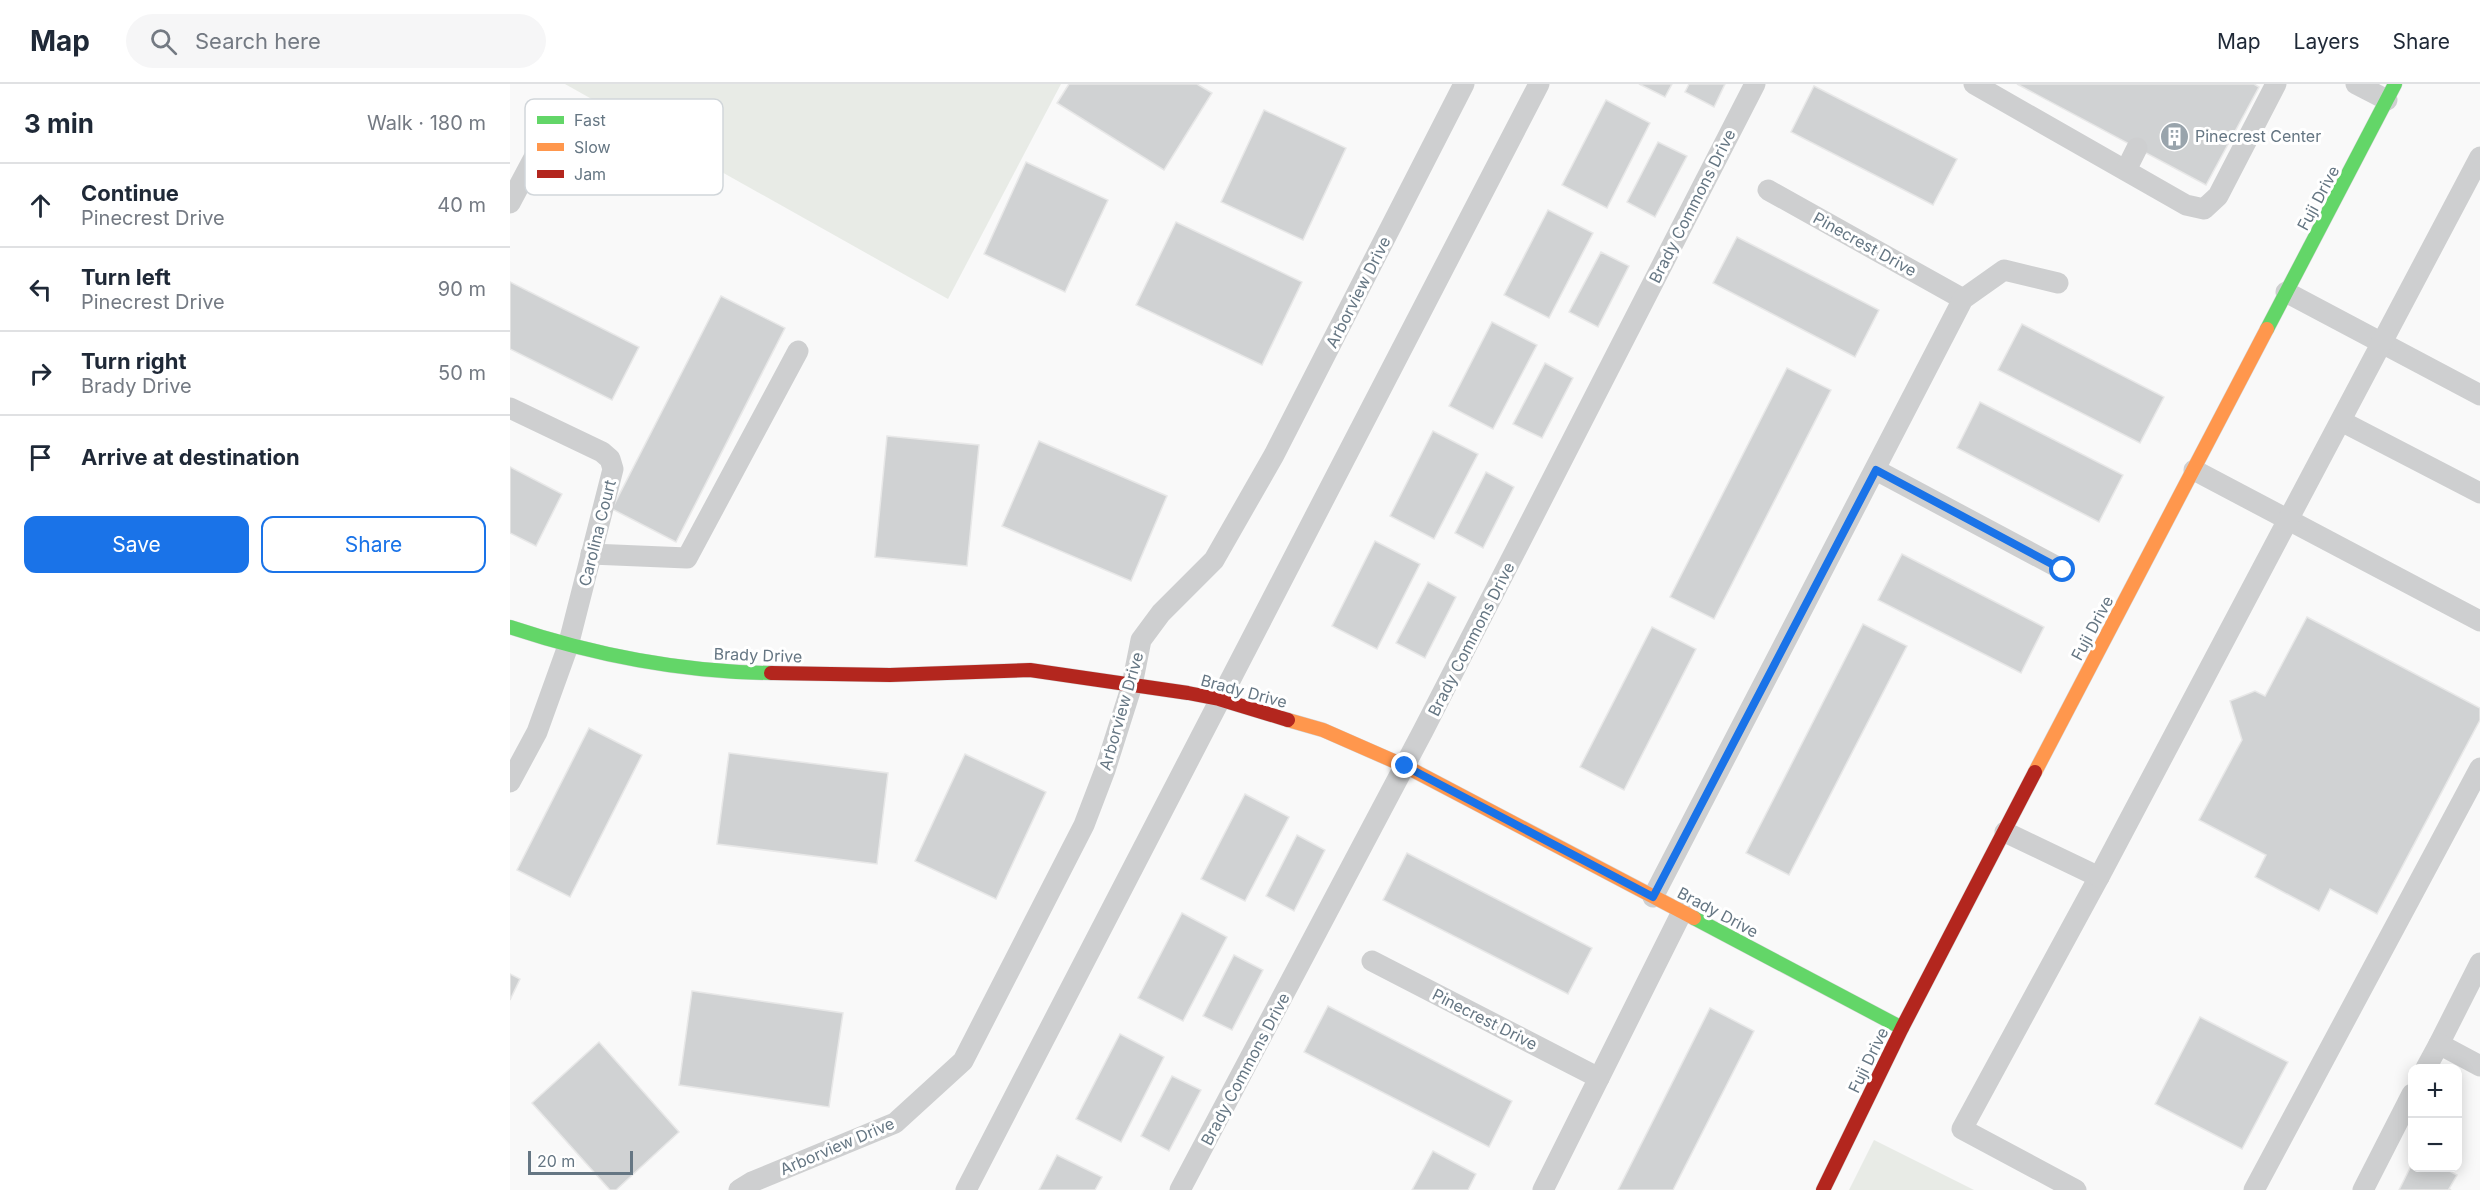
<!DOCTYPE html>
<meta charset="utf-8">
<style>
body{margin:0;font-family:Inter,sans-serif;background:#f6f6f7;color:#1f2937}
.controls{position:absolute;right:18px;bottom:18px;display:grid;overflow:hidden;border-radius:12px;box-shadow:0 3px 15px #0003}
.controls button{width:54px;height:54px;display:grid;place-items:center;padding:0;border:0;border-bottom:2px solid #e0e1e3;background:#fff;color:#1f2937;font:30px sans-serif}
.scale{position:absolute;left:18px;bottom:15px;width:105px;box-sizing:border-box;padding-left:6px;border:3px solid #657683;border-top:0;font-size:16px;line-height:21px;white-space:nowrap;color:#657683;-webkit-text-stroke:4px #fff;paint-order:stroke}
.stop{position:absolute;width:18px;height:18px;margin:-14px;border:4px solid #1a73e8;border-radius:50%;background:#fff}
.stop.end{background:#1a73e8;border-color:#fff;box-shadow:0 2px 6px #0008}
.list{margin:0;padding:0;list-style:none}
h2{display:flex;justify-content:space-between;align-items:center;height:78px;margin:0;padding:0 24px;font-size:26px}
h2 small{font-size:20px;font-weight:400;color:#747a83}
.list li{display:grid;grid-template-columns:39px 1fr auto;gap:18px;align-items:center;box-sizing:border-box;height:84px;padding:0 24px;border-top:2px solid #e0e1e3}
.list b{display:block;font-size:22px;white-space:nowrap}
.list p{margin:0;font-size:20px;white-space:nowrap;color:#747a83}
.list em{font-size:20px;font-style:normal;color:#747a83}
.actions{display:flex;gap:12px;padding:18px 24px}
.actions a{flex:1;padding:14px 0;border:2px solid #1a73e8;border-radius:12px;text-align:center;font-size:21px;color:#1a73e8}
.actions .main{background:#1a73e8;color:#fff}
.icon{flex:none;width:33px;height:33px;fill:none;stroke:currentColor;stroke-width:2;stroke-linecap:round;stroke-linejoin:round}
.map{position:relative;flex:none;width:1970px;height:1106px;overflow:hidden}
header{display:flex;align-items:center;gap:36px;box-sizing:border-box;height:84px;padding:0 30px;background:#fff;border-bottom:2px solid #e0e1e3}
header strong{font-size:28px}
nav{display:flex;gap:33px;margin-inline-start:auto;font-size:21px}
.search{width:420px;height:54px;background:#f6f6f7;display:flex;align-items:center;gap:15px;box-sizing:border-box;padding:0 21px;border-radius:33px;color:#747a83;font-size:22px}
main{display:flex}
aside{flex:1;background:#fff}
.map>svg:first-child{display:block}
.green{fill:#e8ebe6}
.building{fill:#d0d2d3;stroke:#e8e8e8;stroke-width:1.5}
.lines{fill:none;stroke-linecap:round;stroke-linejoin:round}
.fast-casing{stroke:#d5d6d7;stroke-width:15}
.slow-casing{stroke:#d5d6d7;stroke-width:15}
.jam-casing{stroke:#d5d6d7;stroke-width:15}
.lane{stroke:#cecfd0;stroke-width:21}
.fast{stroke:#63d668;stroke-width:14}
.slow{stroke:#ff974d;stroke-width:14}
.jam{stroke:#b3261e;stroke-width:14}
.route{stroke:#1a73e8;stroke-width:8}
.labels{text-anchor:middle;stroke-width:6;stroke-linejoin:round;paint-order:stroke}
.poi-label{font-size:16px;fill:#657683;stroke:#fff;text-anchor:start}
.street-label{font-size:16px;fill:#657683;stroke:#fff}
.key{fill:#fff;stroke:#d1d6da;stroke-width:1.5}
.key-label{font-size:16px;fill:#657683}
</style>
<header>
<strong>Map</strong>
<div class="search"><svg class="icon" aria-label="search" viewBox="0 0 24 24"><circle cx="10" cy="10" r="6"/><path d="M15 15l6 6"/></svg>Search here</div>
<nav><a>Map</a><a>Layers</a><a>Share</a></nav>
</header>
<main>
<aside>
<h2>3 min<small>Walk · 180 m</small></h2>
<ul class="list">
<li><svg class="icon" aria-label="ahead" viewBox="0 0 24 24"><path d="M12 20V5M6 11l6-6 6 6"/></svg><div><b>Continue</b><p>Pinecrest Drive</p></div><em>40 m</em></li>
<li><svg class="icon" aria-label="left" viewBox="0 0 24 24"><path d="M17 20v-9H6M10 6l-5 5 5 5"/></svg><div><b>Turn left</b><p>Pinecrest Drive</p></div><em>90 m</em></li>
<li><svg class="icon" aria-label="right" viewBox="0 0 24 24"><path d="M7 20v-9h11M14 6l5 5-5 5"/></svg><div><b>Turn right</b><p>Brady Drive</p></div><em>50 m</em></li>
<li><svg class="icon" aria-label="arrive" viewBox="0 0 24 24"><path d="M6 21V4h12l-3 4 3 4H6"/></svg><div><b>Arrive at destination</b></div></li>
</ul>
<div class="actions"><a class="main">Save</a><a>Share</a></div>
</aside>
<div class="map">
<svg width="1970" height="1106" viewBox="0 0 1970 1106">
<rect width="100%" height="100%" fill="#f9f9f9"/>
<g class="green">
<path d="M55 0H551L438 215Z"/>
<path d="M1364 1056 1464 1106H1339Z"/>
</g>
<g class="building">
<path d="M559 0H687L702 9 654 86 547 19Z"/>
<path d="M1129 0H1162L1155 13Z"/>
<path d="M1179 0H1215L1204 23 1175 8Z"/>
<path d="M1507 0H1744L1749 3 1696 101Z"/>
<path d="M1304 2 1447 75 1423 121 1281 48Z"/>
<path d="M1096 16 1140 39 1097 124 1052 101Z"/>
<path d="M754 26 836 64 793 156 711 118Z"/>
<path d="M1148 58 1177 72 1145 133 1117 118Z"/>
<path d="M516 78 598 116 555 208 474 170Z"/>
<path d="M1038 126 1083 149 1039 234 994 211Z"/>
<path d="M666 138 792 198 752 281 626 221Z"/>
<path d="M1227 153 1369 226 1345 273 1203 199Z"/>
<path d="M1091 168 1119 182 1088 243 1059 228Z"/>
<path d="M0 198 129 263 102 316 0 265Z"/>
<path d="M211 212 275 244 166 458 102 425Z"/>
<path d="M982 238 1027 261 983 345 939 322Z"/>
<path d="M1512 240 1654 313 1630 359 1488 286Z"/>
<path d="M1035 279 1063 294 1032 354 1003 340Z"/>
<path d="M1277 284 1321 306 1204 535 1160 513Z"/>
<path d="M1470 318 1613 391 1589 438 1447 364Z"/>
<path d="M923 347 968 370 924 455 880 432Z"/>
<path d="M377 352 469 361 457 482 365 473Z"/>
<path d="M529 357 657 412 621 497 492 442Z"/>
<path d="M0 383 52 410 26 462 0 449Z"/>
<path d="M976 388 1004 403 973 464 945 449Z"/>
<path d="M865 457 910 480 867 565 822 542Z"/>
<path d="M1392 470 1534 543 1511 589 1368 516Z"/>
<path d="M918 498 946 513 915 574 886 559Z"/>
<path d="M1797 533 1970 624V636L1867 830 1820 805 1809 827 1745 793 1756 771 1689 736 1732 656 1720 617 1745 607 1755 612Z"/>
<path d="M1353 540 1397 562 1279 791 1236 769Z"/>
<path d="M1142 543 1186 565 1114 706 1070 683Z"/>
<path d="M79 644 132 671 60 813 7 786Z"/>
<path d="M219 669 378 689 367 780 207 760Z"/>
<path d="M455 670 536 708 486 815 405 777Z"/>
<path d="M735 710 779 733 735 817 691 795Z"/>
<path d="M787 751 815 766 784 827 756 812Z"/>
<path d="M897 769 1082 864 1058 910 873 816Z"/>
<path d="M672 829 717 853 673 937 628 914Z"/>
<path d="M724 871 753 886 722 946 693 932Z"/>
<path d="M0 890 10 895 0 916Z"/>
<path d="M182 907 333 929 319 1023 169 1001Z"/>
<path d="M818 922 1002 1017 979 1063 794 968Z"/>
<path d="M1200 924 1244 947 1163 1106H1108Z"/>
<path d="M1690 933 1778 978 1732 1065 1645 1020Z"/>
<path d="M610 950 654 973 611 1058 566 1035Z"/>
<path d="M89 958 169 1048 106 1106H100L22 1019Z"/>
<path d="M662 992 691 1006 659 1067 631 1052Z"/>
<path d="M923 1067 966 1090 958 1106H902Z"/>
<path d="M547 1071 592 1093 585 1106H529Z"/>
<path d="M1902 1080V1084H1934L1947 1091 1939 1105 1941 1106H1889Z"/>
</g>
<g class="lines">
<defs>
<g id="fast">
<path d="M1757 245 1885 0"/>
<path d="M0 543C84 571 171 588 261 589"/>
<path d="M1184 834 1392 944"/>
</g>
<g id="slow">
<path d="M778 636 813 646 895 682 1184 834"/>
<path d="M1525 688 1757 245"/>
</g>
<g id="jam">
<path d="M261 589 380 591 520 586 678 609 709 615 778 636"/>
<path d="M1313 1106 1392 944 1525 688"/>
</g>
</defs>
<use href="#fast" class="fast-casing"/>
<use href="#slow" class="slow-casing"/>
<use href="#jam" class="jam-casing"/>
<g class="lane">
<path d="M1464 0 1676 121 1694 125 1708 112 1766 0"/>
<path d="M1846 0 1877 16"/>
<path d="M1616 86 1627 64"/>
<path d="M1258 106 1453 215"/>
<path d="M0 119 43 38"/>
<path d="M1776 208 1970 311"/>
<path d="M0 324 92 368 100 375 103 385 58 562 27 648 0 698"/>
<path d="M1831 337 1970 409"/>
<path d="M1366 386 1553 486"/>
<path d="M1684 386 1970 537"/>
<path d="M81 470 177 474 288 267"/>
<path d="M1495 748 1589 793 1452 1045 1566 1106"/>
<path d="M1589 793 1970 73"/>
<path d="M1143 813 1453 215 1494 186 1548 199"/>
<path d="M862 877 1089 994"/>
<path d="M1929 960 1970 879"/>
<path d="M1916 984 1929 960 1970 982"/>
<path d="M229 1106 242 1098 385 1039 453 977 574 741 595 686 622 601 631 556 651 529 704 476 764 371 954 0"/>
<path d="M456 1106 1029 0"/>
<path d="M670 1106 913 647 1245 0"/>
<path d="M1033 1106 1172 828"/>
<path d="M1744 1106 1970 684"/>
<path d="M1853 1106 1902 1010"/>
</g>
<use href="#fast" class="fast"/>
<use href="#slow" class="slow"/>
<use href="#jam" class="jam"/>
</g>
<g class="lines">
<path class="route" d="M895 682 1143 813 1366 386 1553 486"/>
</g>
<defs>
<symbol id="building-disc" viewBox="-11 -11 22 22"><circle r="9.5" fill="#99a4ac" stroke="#fff"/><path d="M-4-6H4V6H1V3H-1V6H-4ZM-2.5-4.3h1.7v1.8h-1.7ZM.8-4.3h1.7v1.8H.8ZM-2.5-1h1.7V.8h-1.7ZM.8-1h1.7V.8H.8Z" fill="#fff"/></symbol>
</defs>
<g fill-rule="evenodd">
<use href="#building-disc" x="1648" y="36" width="33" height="33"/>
</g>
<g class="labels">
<g class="poi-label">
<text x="1685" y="58">Pinecrest Center</text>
</g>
<g class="street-label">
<text transform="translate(1808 114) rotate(-62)" y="6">Fuji Drive</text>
<text transform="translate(1182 122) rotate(-63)" y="6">Brady Commons Drive</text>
<text transform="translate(1355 160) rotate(29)" y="6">Pinecrest Drive</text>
<text transform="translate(848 208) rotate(-63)" y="6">Arborview Drive</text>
<text transform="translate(87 449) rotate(-76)" y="6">Carolina Court</text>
<text transform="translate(1582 544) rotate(-62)" y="6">Fuji Drive</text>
<text transform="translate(961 555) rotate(-63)" y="6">Brady Commons Drive</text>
<text transform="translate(248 571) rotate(2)" y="6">Brady Drive</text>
<text transform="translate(734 607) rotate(15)" y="6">Brady Drive</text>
<text transform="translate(611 627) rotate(-74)" y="6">Arborview Drive</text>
<text transform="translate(1208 828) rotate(28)" y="6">Brady Drive</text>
<text transform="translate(975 935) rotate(27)" y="6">Pinecrest Drive</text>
<text transform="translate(1358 976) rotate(-64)" y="6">Fuji Drive</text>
<text transform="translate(735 985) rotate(-62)" y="6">Brady Commons Drive</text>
<text transform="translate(327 1062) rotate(-23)" y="6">Arborview Drive</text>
</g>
</g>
<rect x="15" y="15" width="198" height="96" rx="9" class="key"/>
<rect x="27" y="32" width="27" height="8" fill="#63d668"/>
<rect x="27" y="59" width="27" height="8" fill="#ff974d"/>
<rect x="27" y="86" width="27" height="8" fill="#b3261e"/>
<g class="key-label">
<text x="64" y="42">Fast</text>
<text x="64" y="69">Slow</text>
<text x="64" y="96">Jam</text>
</g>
</svg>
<div class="controls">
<button>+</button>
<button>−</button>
</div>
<div class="scale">20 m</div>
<div class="stop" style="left:1553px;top:486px"></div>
<div class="stop end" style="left:895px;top:682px"></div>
</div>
</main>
